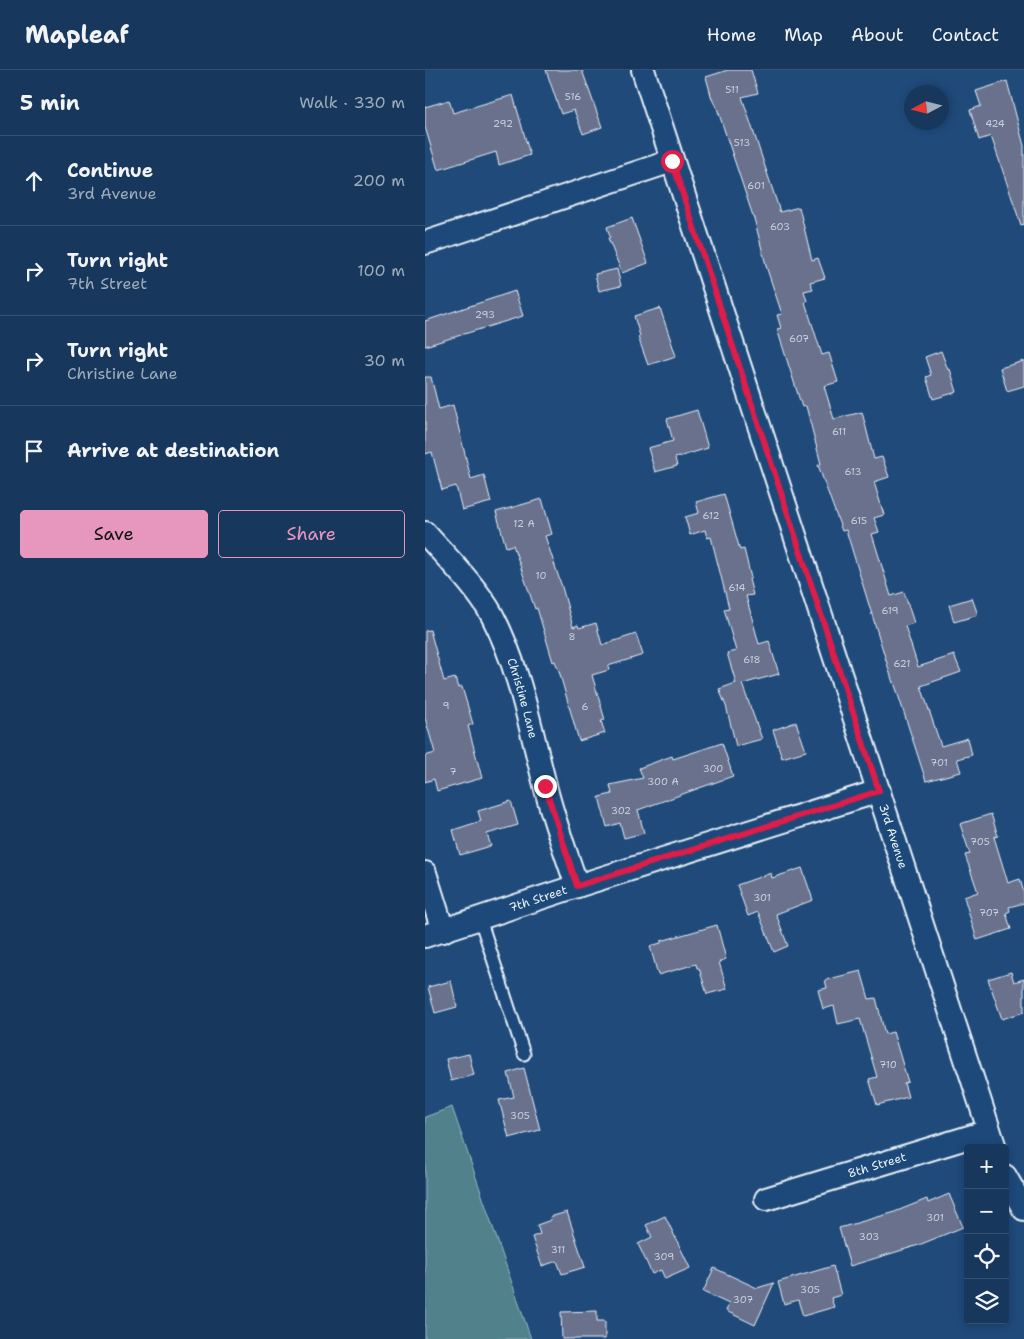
<!DOCTYPE html>
<meta charset="utf-8">
<style>
body{margin:0;font-family:"Shantell Sans",sans-serif;background:#203f62;color:#f1f3f6}
.controls{position:absolute;right:15px;bottom:15px;display:grid;overflow:hidden;border-radius:5px;box-shadow:0 2px 8px #0003}
.controls button{width:45px;height:45px;display:grid;place-items:center;padding:0;border:0;border-bottom:1px solid #365272;background:#17385c;color:#f1f3f6;font:25px sans-serif}
.compass{position:absolute;left:479px;top:15px;width:45px;height:45px;border-radius:50%;background:#17385c;box-shadow:0 2px 8px #0003;rotate:263deg}
.stop{position:absolute;width:15px;height:15px;margin:-11px;border:4px solid #e11d48;border-radius:50%;background:#fff}
.stop.end{background:#e11d48;border-color:#fff;box-shadow:0 1px 5px #0008}
.list{margin:0;padding:0;list-style:none}
h2{display:flex;justify-content:space-between;align-items:center;height:65px;margin:0;padding:0 20px;font-size:21px}
h2 small{font-size:16px;font-weight:400;color:#9eacbb}
.list li{display:grid;grid-template-columns:32px 1fr auto;gap:15px;align-items:center;box-sizing:border-box;height:90px;padding:0 20px;border-top:1px solid #365272}
.list b{display:block;font-size:19px;white-space:nowrap}
.list p{margin:0;font-size:16px;white-space:nowrap;color:#9eacbb}
.list em{font-size:16px;font-style:normal;color:#9eacbb}
.actions{display:flex;gap:10px;padding:15px 20px}
.actions a{flex:1;padding:11px 0;border:1px solid #e797bd;border-radius:5px;text-align:center;font-size:18px;color:#e797bd}
.actions .main{background:#e797bd;color:#111}
.icon{flex:none;width:28px;height:28px;fill:none;stroke:currentColor;stroke-width:2;stroke-linecap:round;stroke-linejoin:round}
.map{position:relative;flex:none;width:599px;height:1269px;overflow:hidden}
header{display:flex;align-items:center;gap:30px;box-sizing:border-box;height:70px;padding:0 25px;background:#17385c;border-bottom:1px solid #365272}
header strong{font-size:24px}
nav{display:flex;gap:28px;margin-inline-start:auto;font-size:18px}
main{display:flex}
aside{flex:1;background:#17385c}
.map>svg:first-child{display:block}
.green{fill:#51818b;stroke:#9cb9c2}
.building{fill:#6a718d;stroke:#e8f1f8}
.lines{fill:none;stroke-linecap:round;stroke-linejoin:round}
.lane-casing{stroke:#e8f1f8;stroke-width:15}
.street-casing{stroke:#e8f1f8;stroke-width:26}
.lane{stroke:#1f4a7a;stroke-width:11}
.street{stroke:#1f4a7a;stroke-width:22}
.route{stroke:#e11d48;stroke-width:6}
.labels{text-anchor:middle;stroke-width:4.5;stroke-linejoin:round;paint-order:stroke}
.number-label{font-size:10px;fill:#c8d1dd}
.street-label{font-size:12px;fill:#e8f1f8;stroke:#1f4a7a}
</style>
<header>
<strong>Mapleaf</strong>
<nav><a>Home</a><a>Map</a><a>About</a><a>Contact</a></nav>
</header>
<main>
<aside>
<h2>5 min<small>Walk · 330 m</small></h2>
<ul class="list">
<li><svg class="icon" aria-label="ahead" viewBox="0 0 24 24"><path d="M12 20V5M6 11l6-6 6 6"/></svg><div><b>Continue</b><p>3rd Avenue</p></div><em>200 m</em></li>
<li><svg class="icon" aria-label="right" viewBox="0 0 24 24"><path d="M7 20v-9h11M14 6l5 5-5 5"/></svg><div><b>Turn right</b><p>7th Street</p></div><em>100 m</em></li>
<li><svg class="icon" aria-label="right" viewBox="0 0 24 24"><path d="M7 20v-9h11M14 6l5 5-5 5"/></svg><div><b>Turn right</b><p>Christine Lane</p></div><em>30 m</em></li>
<li><svg class="icon" aria-label="arrive" viewBox="0 0 24 24"><path d="M6 21V4h12l-3 4 3 4H6"/></svg><div><b>Arrive at destination</b></div></li>
</ul>
<div class="actions"><a class="main">Save</a><a>Share</a></div>
</aside>
<div class="map">
<svg width="599" height="1269" viewBox="0 0 599 1269">
<rect width="100%" height="100%" fill="#1f4a7a"/>
<filter id="ink" filterUnits="userSpaceOnUse"><feTurbulence type="fractalNoise" baseFrequency=".02" numOctaves="2"/><feDisplacementMap in="SourceGraphic" scale="10" xChannelSelector="R" yChannelSelector="G"/><feConvolveMatrix kernelMatrix="1 2 1 2 8 2 1 2 1" color-interpolation-filters="sRGB"/></filter>
<g filter="url(#ink)">
<path class="green" d="M27 1037 106 1269H0V1047Z"/>
<g class="building">
<path d="M121 0H157L177 57 158 64 149 40 136 44Z"/>
<path d="M303 0H326L333 23 317 27 355 142 374 137 387 190 393 188 400 208 385 212 388 219 379 221 382 231 380 232 397 285 404 283 413 312 399 316 409 349 437 342 449 389 457 387 464 407 449 412 459 445 449 448 454 462 447 464 466 526 479 522 489 553 480 556 493 597 529 585 536 602 496 616 516 676 543 668 547 685 532 689 536 702 501 711 469 612 468 613 421 460 417 461 393 395 396 394 381 336 377 337 352 259 356 258 352 245 357 244 342 199 330 152 291 35H290L287 29 281 7Z"/>
<path d="M582 11 599 76V154L596 155 566 66 554 70 545 40 556 36 551 21Z"/>
<path d="M88 25 105 85 74 95 71 82 13 100 0 57V37L24 30 28 43Z"/>
<path d="M207 148 223 193 197 203 183 168 185 167 182 157Z"/>
<path d="M192 199 196 216 174 221 170 204Z"/>
<path d="M90 221 98 246 0 276V251Z"/>
<path d="M235 238 251 286 223 295 213 267 215 266 209 246Z"/>
<path d="M516 281 523 300 525 299 532 322 508 329 501 307 506 305 500 287Z"/>
<path d="M599 291V316L582 321 575 298Z"/>
<path d="M0 307H6L14 339 28 335 46 409 59 405 66 432 37 440 31 416 17 420 7 382 0 384Z"/>
<path d="M272 340 283 378 250 388 252 396 230 402 223 378 248 371 242 349Z"/>
<path d="M299 424 315 480 319 479 326 508 324 509 328 525 321 526 334 574 344 571 354 604 317 614 337 669 311 676 301 636 294 619 311 613 302 583 311 581 299 539 304 538 286 467 282 468 280 460 265 465 260 447 274 443 271 432Z"/>
<path d="M117 429 127 464 120 466 137 517 148 557 153 555 154 558 171 553 177 575 211 564 218 585 183 596 184 600 167 605 180 650 176 651 180 663 154 671 134 601 130 591 128 592 112 538 110 539 88 475 81 477 71 442Z"/>
<path d="M547 528 553 545 529 552 524 535Z"/>
<path d="M5 560 19 611 30 608 33 618 37 617 48 654 43 656 57 708 12 721 9 709 0 712V686L10 683 0 648V561Z"/>
<path d="M371 652 381 681 357 688 348 660Z"/>
<path d="M297 673 308 706 213 740 219 763 199 768 195 753 182 757 174 727 187 724 185 715 218 708 214 698 247 686 248 689Z"/>
<path d="M86 731 93 755 62 764 66 776 35 785 28 760 56 751 53 741Z"/>
<path d="M566 744 573 766 569 767 583 813 595 809 599 823V833L584 837 585 841 581 843 586 859 552 870 539 827 553 822 540 785 545 784 535 754Z"/>
<path d="M377 798 388 830 351 844 363 876 349 882 333 842 323 846 312 815 346 803 347 808Z"/>
<path d="M292 855 301 889 294 892 302 919 282 924 274 898H272L271 894 233 905 225 876 236 873V871Z"/>
<path d="M436 901 444 929 451 928 460 964 468 962 483 1012 479 1013 483 1027 452 1035 444 1009 452 1007 435 949 413 954 409 936 398 939 393 920 402 918 400 910Z"/>
<path d="M586 902 589 912 599 909V942L577 949 563 909Z"/>
<path d="M26 911 32 937 10 943 3 917Z"/>
<path d="M44 984 49 1005 26 1011 21 989Z"/>
<path d="M99 998 115 1060 84 1068 74 1030 89 1027 83 1003Z"/>
<path d="M524 1124 538 1157 494 1175 425 1196 414 1158 467 1143 502 1129 503 1133Z"/>
<path d="M142 1142 160 1197 137 1204 132 1191 117 1196 107 1167 115 1164 112 1155 126 1150 125 1147Z"/>
<path d="M240 1146 265 1198 240 1209 236 1200 227 1204 213 1174 227 1167 221 1155Z"/>
<path d="M408 1196 416 1225 406 1228 409 1237 378 1246 373 1230 359 1234 353 1212Z"/>
<path d="M289 1198 332 1218 349 1213 330 1255 301 1241 304 1234 278 1222Z"/>
<path d="M172 1241V1251H180V1269H137L136 1242Z"/>
</g>
<g class="lines">
<defs>
<path id="lane" d="M55 849 99 984"/>
<g id="street">
<path id="s1" d="M218 0 570 1078"/>
<path d="M0 173 247 91"/>
<path id="s2" d="M0 463C22 488 51 516 67 545 95 599 105 657 120 715 128 749 141 783 152 816"/>
<path d="M0 803 18 861"/>
<path id="s3" d="M0 866 152 816 454 721"/>
<path d="M580 1106 599 1139"/>
<path id="s4" d="M341 1129 564 1061"/>
</g>
</defs>
<use href="#lane" class="lane-casing"/>
<use href="#street" class="street-casing"/>
<use href="#lane" class="lane"/>
<use href="#street" class="street"/>
</g>
</g>
<g class="lines" filter="url(#ink)">
<path class="route" d="M120 716 152 816 454 721 247 91"/>
</g>
<g class="labels">
<g class="number-label">
<text x="307" y="23">511</text>
<text x="148" y="30">516</text>
<text x="78" y="57">292</text>
<text x="570" y="57">424</text>
<text x="317" y="76">513</text>
<text x="331" y="119">601</text>
<text x="355" y="160">603</text>
<text x="60" y="248">293</text>
<text x="374" y="272">607</text>
<text x="414" y="365">611</text>
<text x="428" y="405">613</text>
<text x="286" y="449">612</text>
<text x="434" y="454">615</text>
<text x="99" y="457">12 A</text>
<text x="116" y="509">10</text>
<text x="312" y="521">614</text>
<text x="465" y="544">619</text>
<text x="147" y="570">8</text>
<text x="327" y="593">618</text>
<text x="477" y="597">621</text>
<text x="21" y="639">9</text>
<text x="160" y="640">6</text>
<text x="514" y="696">701</text>
<text x="288" y="702">300</text>
<text x="28" y="705">7</text>
<text x="238" y="715">300 A</text>
<text x="196" y="744">302</text>
<text x="555" y="775">705</text>
<text x="337" y="831">301</text>
<text x="564" y="846">707</text>
<text x="463" y="998">710</text>
<text x="95" y="1049">305</text>
<text x="510" y="1151">301</text>
<text x="444" y="1170">303</text>
<text x="133" y="1183">311</text>
<text x="239" y="1190">309</text>
<text x="385" y="1223">305</text>
<text x="318" y="1233">307</text>
</g>
<g class="street-label">
<text dy="4" stroke="none"><textPath href="#s2" startOffset="195">Christine Lane</textPath></text>
<text dy="4" stroke="none"><textPath href="#s1" startOffset="806">3rd Avenue</textPath></text>
<text dy="4" stroke="none"><textPath href="#s3" startOffset="119">7th Street</textPath></text>
<text dy="4" stroke="none"><textPath href="#s4" startOffset="116">8th Street</textPath></text>
</g>
</g>
</svg>
<div class="controls">
<button>+</button>
<button>−</button>
<button><svg class="icon" aria-label="locate" viewBox="0 0 24 24"><circle cx="12" cy="12" r="6"/><path d="M12 2v4M12 18v4M2 12h4M18 12h4"/></svg></button>
<button><svg class="icon" aria-label="layers" viewBox="0 0 24 24"><path d="M12 4l9 5-9 5-9-5zM3 14l9 5 9-5"/></svg></button>
</div>
<svg class="compass" viewBox="-18 -18 36 36"><path d="M0-13l5 13h-10z" fill="#e53935"/><path d="M0 13l5-13h-10z" fill="#9eacbb"/></svg>
<div class="stop" style="left:247px;top:91px"></div>
<div class="stop end" style="left:120px;top:716px"></div>
</div>
</main>
